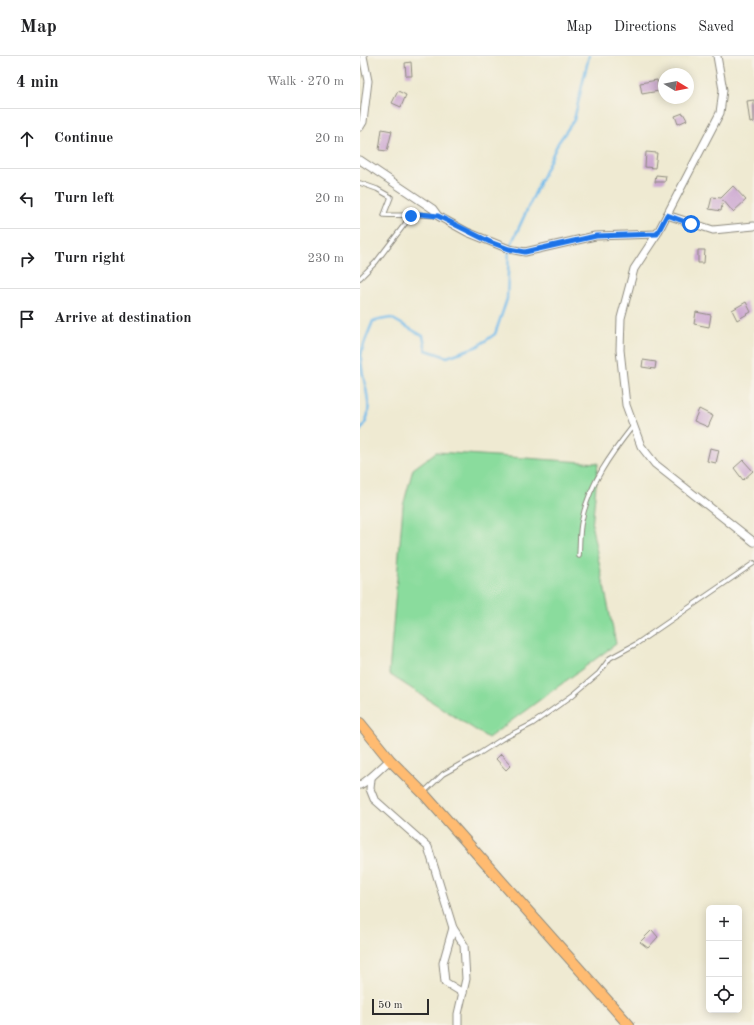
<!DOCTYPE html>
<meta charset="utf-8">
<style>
body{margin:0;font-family:"Old Standard TT",serif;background:#f6f6f6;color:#202124}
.controls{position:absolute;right:12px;bottom:12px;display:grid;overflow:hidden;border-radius:6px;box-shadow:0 2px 10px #0003}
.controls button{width:36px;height:36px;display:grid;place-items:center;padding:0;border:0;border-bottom:1px solid #e0e0e0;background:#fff;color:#202124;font:20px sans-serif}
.compass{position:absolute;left:298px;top:12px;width:36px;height:36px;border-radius:50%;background:#fff;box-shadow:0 2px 10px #0003;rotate:100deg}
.scale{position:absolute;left:12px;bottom:10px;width:57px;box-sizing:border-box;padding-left:4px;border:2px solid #2b2b2b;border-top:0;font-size:11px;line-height:14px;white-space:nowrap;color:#2b2b2b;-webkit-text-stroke:3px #f7f3e8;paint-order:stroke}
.stop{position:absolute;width:12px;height:12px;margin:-9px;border:3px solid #1a73e8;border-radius:50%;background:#fff}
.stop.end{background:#1a73e8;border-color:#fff;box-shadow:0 1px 4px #0008}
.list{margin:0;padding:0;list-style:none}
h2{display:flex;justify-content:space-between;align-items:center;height:52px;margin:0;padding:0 16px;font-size:17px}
h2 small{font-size:13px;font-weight:400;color:#757577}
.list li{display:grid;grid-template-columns:26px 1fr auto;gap:12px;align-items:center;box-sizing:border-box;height:60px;padding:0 16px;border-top:1px solid #e0e0e0}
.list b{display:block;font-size:15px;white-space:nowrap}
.list em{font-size:13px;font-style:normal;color:#757577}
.icon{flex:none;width:22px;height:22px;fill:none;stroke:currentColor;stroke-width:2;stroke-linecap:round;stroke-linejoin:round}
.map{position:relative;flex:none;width:394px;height:969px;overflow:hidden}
header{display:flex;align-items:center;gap:24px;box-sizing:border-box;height:56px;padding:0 20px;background:#fff;border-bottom:1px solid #e0e0e0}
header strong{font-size:19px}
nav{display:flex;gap:22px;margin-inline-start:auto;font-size:14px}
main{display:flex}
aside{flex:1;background:#fff}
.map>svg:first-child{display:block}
.green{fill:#8adc9d;stroke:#5a8464}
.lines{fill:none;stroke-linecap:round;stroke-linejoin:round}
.stream{stroke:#73bbeb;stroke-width:2.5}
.building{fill:#cca7d1}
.lane-casing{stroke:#8d8a7e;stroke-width:5.5}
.street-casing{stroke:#8d8a7e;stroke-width:9}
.primary-casing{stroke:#8d8a7e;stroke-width:12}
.lane{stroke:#fff;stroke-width:3.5}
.street{stroke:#fff;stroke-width:7}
.primary{stroke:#ffbb71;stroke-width:10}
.route{stroke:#1a73e8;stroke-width:5}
</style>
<header>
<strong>Map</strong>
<nav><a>Map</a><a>Directions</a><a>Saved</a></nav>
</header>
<main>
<aside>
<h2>4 min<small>Walk · 270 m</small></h2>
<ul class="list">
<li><svg class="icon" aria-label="ahead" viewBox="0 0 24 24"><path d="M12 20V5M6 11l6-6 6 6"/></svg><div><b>Continue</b></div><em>20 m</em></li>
<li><svg class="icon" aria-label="left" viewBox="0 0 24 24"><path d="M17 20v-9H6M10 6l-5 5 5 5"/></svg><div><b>Turn left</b></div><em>20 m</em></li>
<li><svg class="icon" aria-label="right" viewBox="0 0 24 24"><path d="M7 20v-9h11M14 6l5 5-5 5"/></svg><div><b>Turn right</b></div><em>230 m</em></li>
<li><svg class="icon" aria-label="arrive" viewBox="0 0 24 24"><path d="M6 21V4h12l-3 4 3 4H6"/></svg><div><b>Arrive at destination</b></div></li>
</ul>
</aside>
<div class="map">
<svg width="394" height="969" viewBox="0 0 394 969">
<rect width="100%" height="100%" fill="#f7f3e8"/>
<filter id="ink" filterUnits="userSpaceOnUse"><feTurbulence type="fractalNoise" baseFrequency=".025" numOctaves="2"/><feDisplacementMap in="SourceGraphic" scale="8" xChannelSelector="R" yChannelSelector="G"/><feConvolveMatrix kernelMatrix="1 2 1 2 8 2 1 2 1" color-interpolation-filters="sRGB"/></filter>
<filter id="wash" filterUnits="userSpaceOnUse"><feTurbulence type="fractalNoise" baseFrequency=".012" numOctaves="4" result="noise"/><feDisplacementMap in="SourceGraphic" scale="16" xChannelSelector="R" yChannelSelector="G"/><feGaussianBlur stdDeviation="0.9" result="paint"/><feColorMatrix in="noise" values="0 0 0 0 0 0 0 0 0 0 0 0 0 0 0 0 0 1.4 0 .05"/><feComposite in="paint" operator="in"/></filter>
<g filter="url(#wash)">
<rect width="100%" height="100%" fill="#efead2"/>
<path class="green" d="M76 396 238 407 232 472 256 588 128 682 29 618 43 450 53 413Z"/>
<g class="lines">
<path class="stream" d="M0 375C19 353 0 326 1 300 2 289 9 276 13 265L31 262 63 280 66 294 87 301 118 290 135 278 147 243 149 193 198 87 214 64 229 0"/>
</g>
<g id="blocks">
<g class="building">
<path d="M51 6 52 20H46L45 7Z"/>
<path d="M297 24 299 35 282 38 280 27Z"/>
<path d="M38 35 46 39 41 51 32 47Z"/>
<path d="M394 44V66L390 67 387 45Z"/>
<path d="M323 57 327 64 318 68 315 60Z"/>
<path d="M22 73 32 75 27 95 19 94Z"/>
<path d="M286 96 297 97 295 112 285 111Z"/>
<path d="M296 119 306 120 305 126H295Z"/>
<path d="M373 130 386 144 373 156 363 144 361 155 349 153 352 141 361 142Z"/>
<path d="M338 194H345L344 207H338Z"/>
<path d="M386 246 391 256 377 264 372 254Z"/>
<path d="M336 256 351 259 349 271 334 268Z"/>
<path d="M283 304 296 306 295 313 282 311Z"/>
<path d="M339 353 353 360 348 371 334 365Z"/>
<path d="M350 392 359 394 356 407 347 405Z"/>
<path d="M383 404 393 415 383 424 374 412Z"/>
<path d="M141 698 151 709 146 714 136 703Z"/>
<path d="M292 874 298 881 288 892 280 886Z"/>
</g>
</g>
</g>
<g filter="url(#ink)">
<use href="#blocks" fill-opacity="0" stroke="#8d8a7e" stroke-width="1"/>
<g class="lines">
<defs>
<g id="lane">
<path d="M0 127 17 133 31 141 24 159C42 160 59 158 77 160"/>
<path d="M0 222 16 206 51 160"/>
<path d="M219 500C220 488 219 475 222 464 229 428 251 398 273 370"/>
<path d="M63 737 83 718 117 699 142 683 172 668 213 639 239 617 250 602 276 588 394 507"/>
</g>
<g id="street">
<path d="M357 0 363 34 360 57 297 178 274 213 261 262 260 294 266 349 281 390 295 408 394 486"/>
<path d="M0 71 3 66 8 25 3 0"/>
<path d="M0 104 73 153 78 160 107 176 149 193 165 196 235 180 297 178"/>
<path d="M307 159 353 174 394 170"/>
<path d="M11 723 10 733 14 743 68 791 93 872 104 889 106 923 98 958V969"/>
<path d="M0 729C11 723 19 713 30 704"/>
<path d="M93 872 83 907 85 926 103 937"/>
</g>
<path id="primary" d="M0 667 30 704 63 737 269 969"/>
</defs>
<use href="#lane" class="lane-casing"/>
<use href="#street" class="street-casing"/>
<use href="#primary" class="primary-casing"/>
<use href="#lane" class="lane"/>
<use href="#street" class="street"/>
<use href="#primary" class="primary"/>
</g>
</g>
<g class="lines" filter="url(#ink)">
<path class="route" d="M51 160 60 158 78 160 130 186 149 193 165 196 236 180 297 178 307 159 331 168"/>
</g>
</svg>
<div class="controls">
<button>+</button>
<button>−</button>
<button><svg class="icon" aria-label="locate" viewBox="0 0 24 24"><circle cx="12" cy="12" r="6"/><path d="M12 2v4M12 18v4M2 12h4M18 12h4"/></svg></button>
</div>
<svg class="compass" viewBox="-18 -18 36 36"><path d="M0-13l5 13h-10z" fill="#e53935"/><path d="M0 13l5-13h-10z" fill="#757577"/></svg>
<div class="scale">50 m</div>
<div class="stop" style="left:331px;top:168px"></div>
<div class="stop end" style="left:51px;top:160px"></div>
</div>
</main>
